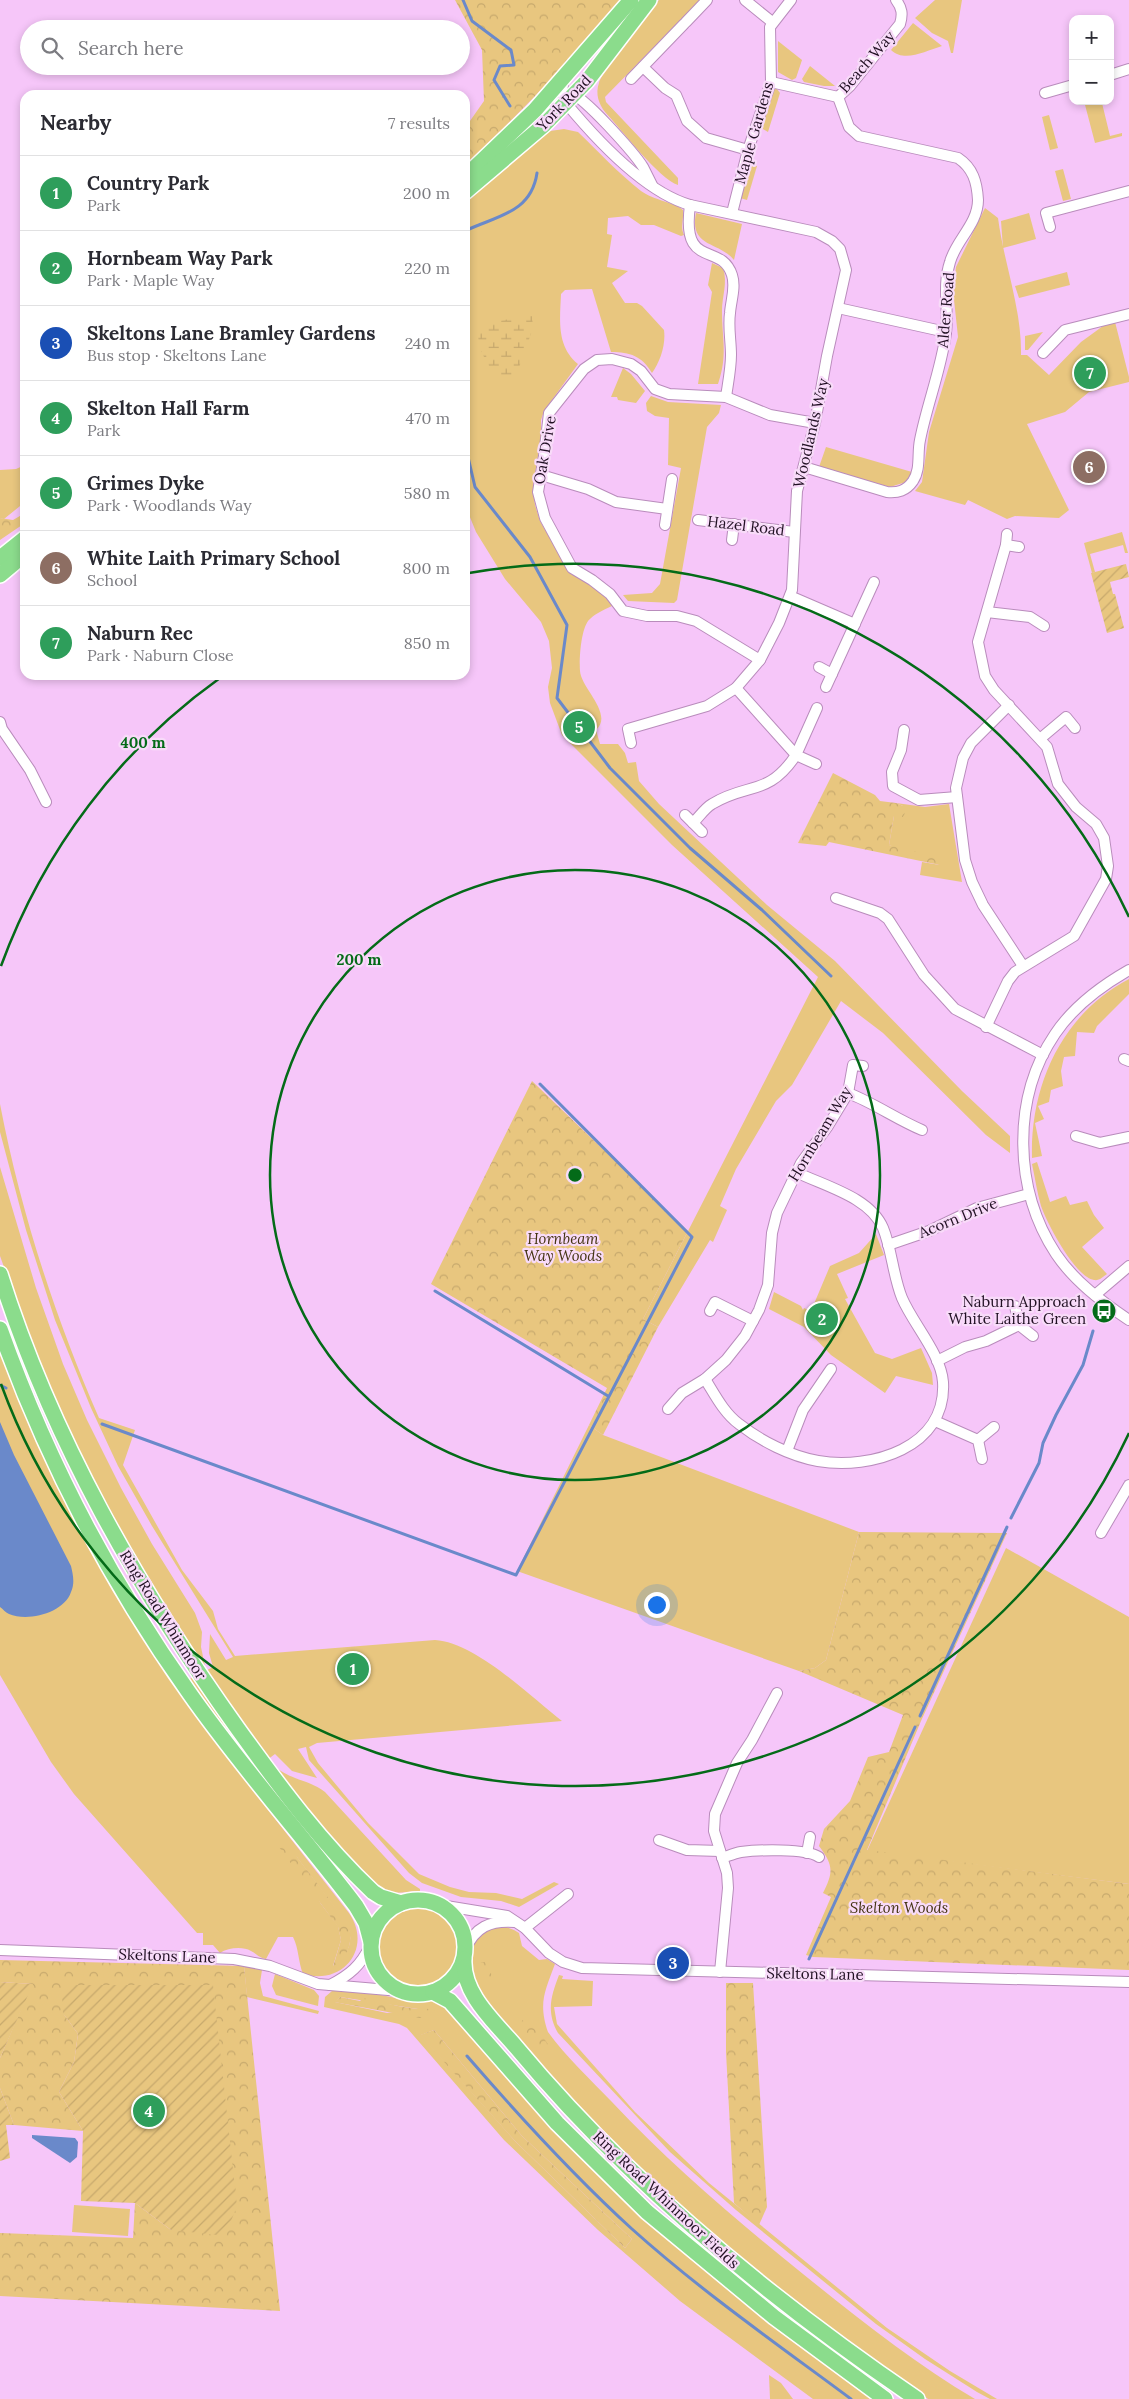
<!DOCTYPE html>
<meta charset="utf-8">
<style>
body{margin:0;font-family:Lora,serif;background:#f7f7f7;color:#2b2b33}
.controls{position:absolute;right:15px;top:15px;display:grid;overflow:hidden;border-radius:10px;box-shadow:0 2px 8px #0003}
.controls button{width:45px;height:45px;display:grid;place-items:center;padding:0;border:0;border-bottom:1px solid #e1e1e2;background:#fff;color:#2b2b33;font:25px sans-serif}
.you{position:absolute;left:656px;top:1604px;width:18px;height:18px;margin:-12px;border:4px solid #fff;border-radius:50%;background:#1a73e8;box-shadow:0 0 0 8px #1a73e833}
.badge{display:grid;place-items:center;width:32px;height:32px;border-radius:50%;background:#0f766e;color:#fff;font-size:16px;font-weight:700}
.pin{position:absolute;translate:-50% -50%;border:2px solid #fff;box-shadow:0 1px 5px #0006}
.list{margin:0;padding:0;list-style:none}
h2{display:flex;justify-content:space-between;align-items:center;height:65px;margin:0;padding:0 20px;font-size:21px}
h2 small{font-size:16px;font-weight:400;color:#7c7c81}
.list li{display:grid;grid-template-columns:32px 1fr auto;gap:15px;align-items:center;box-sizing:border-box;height:75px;padding:0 20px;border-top:1px solid #e1e1e2}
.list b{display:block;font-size:19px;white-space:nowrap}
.list p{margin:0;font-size:16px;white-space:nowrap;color:#7c7c81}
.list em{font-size:16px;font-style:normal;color:#7c7c81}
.icon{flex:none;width:28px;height:28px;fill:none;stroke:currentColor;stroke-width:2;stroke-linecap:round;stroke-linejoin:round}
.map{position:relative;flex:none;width:1129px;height:2399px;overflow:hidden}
.search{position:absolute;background:#fff;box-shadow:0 2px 8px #0003;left:20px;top:20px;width:450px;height:55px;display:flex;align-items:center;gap:12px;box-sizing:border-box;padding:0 18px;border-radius:28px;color:#7c7c81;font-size:19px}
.panel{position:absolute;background:#fff;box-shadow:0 2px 8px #0003;left:20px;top:90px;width:450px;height:590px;border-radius:15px}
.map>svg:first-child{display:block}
.green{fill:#e8c67f;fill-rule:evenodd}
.forest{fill:url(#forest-crowns)}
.wetland{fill:url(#wetland-marsh)}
.garden{fill:url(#garden-furrows)}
.water{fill:#6a89ca}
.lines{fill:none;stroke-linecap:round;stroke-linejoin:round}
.stream{stroke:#6a89ca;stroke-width:3}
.minor-casing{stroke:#b98cbc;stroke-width:12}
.highway-casing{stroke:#fff;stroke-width:18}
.minor{stroke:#fff;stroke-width:10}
.highway{stroke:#8bdc8c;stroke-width:15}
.ring{fill:none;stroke:#046b18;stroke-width:2.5}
.labels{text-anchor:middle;stroke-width:4.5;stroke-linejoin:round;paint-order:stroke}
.street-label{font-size:15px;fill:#211023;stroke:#f8dbf9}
.park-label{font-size:15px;font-style:italic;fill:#433311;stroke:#f8dbf9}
.poi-label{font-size:15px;fill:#211023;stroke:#f8dbf9;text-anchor:end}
.centre{fill:#046b18;stroke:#f8dbf9;stroke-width:2.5}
.ring-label{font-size:15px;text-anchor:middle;font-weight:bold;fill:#046b18;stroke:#f8dbf9;stroke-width:4.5;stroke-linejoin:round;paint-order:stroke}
</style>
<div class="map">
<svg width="1129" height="2399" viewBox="0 0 1129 2399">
<defs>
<pattern id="forest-crowns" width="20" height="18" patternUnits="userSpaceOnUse" patternTransform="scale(1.25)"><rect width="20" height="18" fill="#e8c67f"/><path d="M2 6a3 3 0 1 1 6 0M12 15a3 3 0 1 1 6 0" fill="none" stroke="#c7a96d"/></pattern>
<pattern id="wetland-marsh" width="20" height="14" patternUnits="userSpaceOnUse" patternTransform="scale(1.25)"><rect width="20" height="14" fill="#e8c67f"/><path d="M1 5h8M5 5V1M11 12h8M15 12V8" fill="none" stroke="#c7a96d"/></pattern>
<pattern id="garden-furrows" width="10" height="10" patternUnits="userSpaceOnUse" patternTransform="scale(1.25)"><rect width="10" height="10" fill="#e8c67f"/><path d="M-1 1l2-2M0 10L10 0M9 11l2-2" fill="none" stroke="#c7a96d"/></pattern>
</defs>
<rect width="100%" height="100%" fill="#f6c6f9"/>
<g class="green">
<path d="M659 0H700L605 97 606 102 678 178V185C660 180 620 128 605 112 599 104 595 94 599 83 603 69 647 13 659 0Z"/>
<path d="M935 0H962L953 53H951L948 41 932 33 915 18Z"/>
<path d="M913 23 942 46C925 51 905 63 891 50Z"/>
<path d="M778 41 802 60 796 78 792 80 778 72Z"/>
<path d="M810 66 835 86H824L804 82 802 79Z"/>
<path d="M774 89H777L780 93 768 132 761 128Z"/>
<path d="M1084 101 1102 103 1110 136 1122 133V136L1095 143Z"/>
<path d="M1049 115 1058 148 1050 150 1042 117Z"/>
<path d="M547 128 550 131 564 129 578 132C598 151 618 173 641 191 653 200 676 203 683 210 684 219 680 227 684 235L681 236 654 225H641L628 216 608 218 607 234 612 235 607 267 628 271 612 283 625 303H637L642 306 664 330C666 345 660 362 652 373 642 356 630 352 611 352L592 289 565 290 561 294C560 319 556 346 578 364L544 411 541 420V437L533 487 535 505 540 521 566 566 602 590 614 605C606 609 596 613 590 619 581 626 579 659 580 671 581 688 614 714 596 730L600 744H618L625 753 628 763 636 762 639 781 659 804 767 905 835 961 962 1091 1010 1136V1153L986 1135 883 1033 841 1001 792 1085 776 1101 736 1169 720 1206 727 1210 713 1242 710 1240 658 1327 643 1319 818 977 672 845 562 735 550 703 548 687 552 668 549 641 541 622 505 579 476 532 465 505V198Z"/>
<path d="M749 165 757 166 747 200 740 198Z"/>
<path d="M1063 169 1071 199 1063 201 1055 171Z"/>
<path d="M985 208 998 218C1004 264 1022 309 1021 355H1027L1049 375 1081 342 1114 318 1129 377V382L1089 392 1065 412 1027 424 1069 510 1059 518 1015 516 1007 519 968 500 965 505 915 491 922 482 929 432 958 337 953 290 956 267Z"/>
<path d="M696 213 742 224 734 260C719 241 689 248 696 213Z"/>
<path d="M1029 213 1036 239 1003 248 1001 221Z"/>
<path d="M712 263 723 268C728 283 722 296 722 311 722 340 728 355 718 384H698L712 292 708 285Z"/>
<path d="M1067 272 1070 285 1019 298 1015 286Z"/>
<path d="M1043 332 1028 350H1025V336Z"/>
<path d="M623 368 631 374 645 391 636 403 618 400 617 397H611Z"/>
<path d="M651 396 668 402 721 405 719 413 707 427 677 600 674 603 628 601 623 595 652 593 660 584 681 468 668 465 669 418 655 416 647 411 646 403Z"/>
<path d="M826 447 912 472 906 482 890 487 819 467Z"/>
<path d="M25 465V502L4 519 0 518V470L16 469Z"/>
<path d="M1122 532 1128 553H1125L1123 545 1090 554 1095 572 1092 573 1084 543Z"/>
<path d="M896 803 925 807 949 804 962 882 920 875 922 862 940 865 889 845 894 816 903 806Z"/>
<path d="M1129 979V994L1097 1026 1094 1033 1077 1032 1075 1056 1064 1057 1061 1071 1063 1086 1051 1090 1049 1102 1038 1106 1044 1119 1035 1123 1042 1156 1032 1158C1030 1085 1062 1014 1129 979Z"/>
<path d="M0 1104C21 1213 55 1317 99 1418L135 1430 123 1465 182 1570 213 1611 218 1629 235 1656 435 1640C475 1642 530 1696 562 1721L317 1743 309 1747 318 1763 368 1823 419 1874 450 1887 469 1892 496 1893 522 1899 554 1882 559 1884 519 1907 501 1901 461 1897 422 1883 409 1873 309 1760 306 1747 298 1749 317 1778 292 1771 275 1754 243 1778 349 1913C373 1948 343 1986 303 1974 298 1961 299 1949 293 1937H278L266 1959C259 1958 257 1954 251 1951 242 1946 228 1948 220 1953L213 1945H203V1933H197L74 1794 51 1762 0 1675V1344L178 1685 213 1667 209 1653 210 1634 226 1660 233 1657 152 1526 118 1466 91 1408 55 1320 26 1230 0 1132ZM296 1856 347 1924C355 1943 347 1955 333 1966L341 1940 338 1926 321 1904Z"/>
<path d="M1037 1162 1050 1202 1066 1196 1070 1205 1087 1201 1094 1215 1104 1228 1082 1247 1107 1274C1103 1277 1099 1281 1094 1280 1075 1277 1047 1223 1041 1206 1037 1192 1035 1178 1032 1164Z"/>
<path d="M0 1167 36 1288 63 1364 87 1420 121 1488 152 1544 195 1613 202 1632 201 1647 206 1671 182 1637 107 1512 45 1380 0 1256Z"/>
<path d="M876 1234 884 1255 837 1274 848 1298 845 1299 875 1353 892 1359 921 1348 932 1373 933 1385 896 1376 885 1393 831 1355 804 1327 769 1309 774 1292 801 1306 803 1310 804 1308 811 1311 830 1266 859 1253Z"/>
<path d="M589 1425 603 1435 859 1532 826 1660 815 1668 799 1671 517 1571Z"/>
<path d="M1006 1548 1129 1617V1884L867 1851Z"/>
<path d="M278 1769C295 1781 309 1780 325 1792L406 1880 420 1889V1891C408 1891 396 1895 385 1891 361 1883 295 1794 276 1771Z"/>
<circle cx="418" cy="1947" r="41"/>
<path d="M488 1927H506L514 1930 519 1933 522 1946 539 1960 547 1959 555 1964C545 1991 538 2003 548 2032 566 2057 590 2079 612 2102 671 2165 736 2220 803 2274 859 2319 914 2363 975 2399H928L805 2310 739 2259 648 2180 524 2050 478 1988 474 1982 469 1949 471 1944Z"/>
<path d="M244 1966 262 1970 260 1983 263 1996 319 2011 318 2014 247 1997Z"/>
<path d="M275 1974 314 1990 319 1996 318 2006 276 1995 272 1986Z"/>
<path d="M559 1975 563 1976 562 1979 593 1981 592 2006 554 2007 557 2024 635 2112 709 2183 887 2328 950 2371 997 2399H990L977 2392 925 2359 876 2324 736 2210 670 2152 558 2033C546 2012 551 1996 559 1975Z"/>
<path d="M354 1990 407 2000H434L445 2005 543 2117 876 2399H813L680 2301 598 2230 504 2140 407 2028 399 2024 324 2007 325 1997 332 1991ZM340 1997 418 2009 387 2013 335 2002ZM434 2030 522 2136 632 2239 625 2248 515 2141 421 2035Z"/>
<path d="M74 2205 130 2209 128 2236 72 2232Z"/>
<path d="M769 2375 781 2383 793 2399H770Z"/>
</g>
<g class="forest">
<path d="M455 0H623L551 80 465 167V128L484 101 482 50Z"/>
<path d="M25 513V523L0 540V518L13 520Z"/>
<path d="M833 773 875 795 880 801 896 803 903 806 906 811 903 817 894 816 889 845 942 858 940 865 829 842 826 846 798 843Z"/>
<path d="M532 1081 688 1231 643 1319 658 1327 603 1435 589 1425 607 1388 431 1284Z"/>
<path d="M859 1532 1007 1533 921 1721 867 1850 1129 1884V1970L813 1957 806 1955 831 1897 823 1893C834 1871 833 1865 819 1846L824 1829 850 1801 868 1757 889 1752 903 1715 799 1671 815 1668 826 1660Z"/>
<path d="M278 1832 348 1924C354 1942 348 1957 333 1967L341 1940 338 1927 273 1839Z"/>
<path d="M0 1960 244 1966 280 2311 0 2296V2233L133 2238 135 2203 171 2230 231 2221 63 2013 78 2034 74 2062 59 2092 83 2131 14 2125 0 2088V2058L32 1984 0 1982Z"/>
<path d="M481 1962H485L498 1987 491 1992 479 1973Z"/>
<path d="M726 1983H753L767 2207 759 2225 734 2203 726 2052Z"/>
<path d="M340 1997 360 2001 363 1998C382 2002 398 2007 418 2009L421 2007 435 2011 420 2018 334 2002Z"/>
<path d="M529 2017 552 2050 543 2053 516 2024Z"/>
<path d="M434 2030 522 2136 632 2239 625 2248 515 2141 420 2035Z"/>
</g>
<path class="wetland" d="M532 315 533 328 516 376 512 382 505 383C489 373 474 344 479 325 490 323 518 316 527 318Z"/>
<g class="garden">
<path d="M1126 564 1129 577 1110 582 1113 594H1115L1124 628 1107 633 1091 573Z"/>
<path d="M0 1982 33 1984 0 2058Z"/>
<path d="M74 1985H213L237 2206 231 2221 217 2235 171 2230 135 2203 81 2201 83 2131 59 2092 74 2062 78 2034 63 2013 62 1995Z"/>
<path d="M0 2088 14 2125H6L10 2158 0 2161Z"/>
</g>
<g class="water">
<path d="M0 1422 14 1455 71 1566C73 1575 75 1583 71 1592 64 1613 28 1622 9 1614 6 1613 3 1609 0 1607Z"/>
<path d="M32 2135 75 2138 78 2142 77 2157 70 2163 32 2138Z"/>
</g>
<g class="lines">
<g class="stream">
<path d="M463 0 472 21 511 50 514 65 500 66 494 80 510 106"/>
<path d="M465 231C495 216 531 214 537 173"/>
<path d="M465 444 475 487 530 557 567 625 557 698 610 768 690 848 762 910 831 976"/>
<path d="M435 1291 608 1396"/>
<path d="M0 1385 6 1388"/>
<path d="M102 1424 516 1575 692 1237 540 1084"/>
<path d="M1011 1518 1039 1463 1043 1443 1056 1415 1083 1365 1093 1331"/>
<path d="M920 1716 1007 1527"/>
<path d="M809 1959 915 1727"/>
<path d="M467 2056C519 2116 573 2175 632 2229 701 2291 777 2344 851 2399"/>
</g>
<defs>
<g id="minor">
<path d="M745 0 772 22"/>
<path d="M686 22 707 0"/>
<path d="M643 67 665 88 676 95 687 121 706 138 748 150"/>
<path d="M1110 75 1129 69"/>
<path d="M564 77 562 92 566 103C595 138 645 192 690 205L816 232 832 241 840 249 846 270 827 356 815 423 797 491 792 590 779 623 760 660 736 688 707 706 628 729 631 743"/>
<path d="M631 79 684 24"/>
<path d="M771 82 838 97"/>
<path d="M570 93C582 94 635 154 643 167 646 173 649 179 652 185"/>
<path d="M1045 93 1073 85"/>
<path d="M838 97 850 86 900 24C903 14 902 8 896 0"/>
<path d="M690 205C681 271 721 241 732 275 736 287 731 300 730 313 728 327 731 341 731 355 731 368 728 383 726 397"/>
<path d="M732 213 748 150 771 82 770 27 791 0"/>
<path d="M1050 227 1046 213 1129 191"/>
<path d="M838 308 946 332"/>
<path d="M1043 353 1065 330 1129 314"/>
<path d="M804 467 887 492C898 493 906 491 913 481 921 469 917 454 920 440 927 404 941 370 946 333 949 309 942 286 950 262 956 240 978 224 978 200 977 182 973 168 958 158L859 136 849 127 838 97"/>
<path d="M541 475 588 489 616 502 667 509"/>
<path d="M698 520 794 532"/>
<path d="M665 525 672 479"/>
<path d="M1007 534 1006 545 1019 547"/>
<path d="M732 540 734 524"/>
<path d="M790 596 855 624"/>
<path d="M987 612 1030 617 1044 626"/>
<path d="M760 660 696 621 677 616H647L623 611 610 594 592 580 572 568 545 518 538 492 544 456 549 413 584 369 597 360 612 359 631 364 641 371 655 389 669 394 726 397 770 415 815 423"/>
<path d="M819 667 832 674"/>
<path d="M826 687 874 582"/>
<path d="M1009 705 971 743 963 758 956 788 965 860 972 882 983 905 1023 966"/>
<path d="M0 722 2 729 30 770 46 802"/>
<path d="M904 730 901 750 892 772 893 786 919 800 957 797"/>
<path d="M1041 738 1066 717 1075 728"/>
<path d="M816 764 796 755 817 708"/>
<path d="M685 815 702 832"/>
<path d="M693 823C699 817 705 808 712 804 748 782 768 797 796 755L736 688"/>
<path d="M836 898 880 913 888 919 924 975 955 1009 1043 1055"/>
<path d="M1129 970C1101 986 1073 1007 1055 1034 1011 1099 1014 1190 1056 1254 1074 1281 1102 1302 1129 1320"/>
<path d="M986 1027 1008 981 1015 972 1074 936 1106 879 1108 866 1104 838 1096 824 1076 807 1058 784 1047 747 994 690 985 676 978 642 1006 545"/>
<path d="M1124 1059 1129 1061"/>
<path d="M848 1093C874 1103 896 1119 922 1130"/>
<path d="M1076 1136 1100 1143 1129 1137"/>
<path d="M888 1245 929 1231 977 1208 1029 1194"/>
<path d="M1095 1295 1129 1266"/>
<path d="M1015 1306 1019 1325 1033 1336"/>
<path d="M710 1311 715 1302 753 1321"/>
<path d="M937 1361 965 1347 986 1341 1019 1325"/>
<path d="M705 1379C715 1395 724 1413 739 1424 761 1441 790 1456 818 1461 871 1470 947 1448 943 1382 941 1354 913 1324 902 1298 893 1276 892 1250 883 1228 870 1197 824 1186 796 1172"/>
<path d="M668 1409 682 1393 705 1379 726 1360 745 1336 759 1310 768 1285 772 1233 777 1213 801 1163 828 1126 848 1093 853 1065 863 1066"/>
<path d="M935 1421 978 1440 982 1459"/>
<path d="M978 1440 994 1427"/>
<path d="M787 1451 803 1410 831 1369"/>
<path d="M1101 1533 1129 1485"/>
<path d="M659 1840 687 1850 720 1851"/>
<path d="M807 1853 810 1837"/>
<path d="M722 1858C728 1856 735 1853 741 1852 757 1850 806 1848 819 1857"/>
<path d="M440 1905 507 1916 525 1928 549 1953 563 1962 582 1968 1129 1982"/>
<path d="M525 1928 568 1894"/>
<path d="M0 1950 234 1959 270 1966 318 1984 400 1991"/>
<path d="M465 1950C475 1927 490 1920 515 1922"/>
<path d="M720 1972 728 1888 727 1873 714 1831 715 1814 737 1763 752 1740 777 1693"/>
<path d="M330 1985C350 1975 361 1965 370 1946"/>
</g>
<g id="highway">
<path d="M465 177 535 110 631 0"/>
<path d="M465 192 544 125 587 81 649 0"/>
<path d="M0 558 25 538"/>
<path d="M0 575 25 554"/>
<path d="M0 1274C52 1439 138 1589 238 1729 279 1786 322 1844 373 1892L381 1897 401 1903"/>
<path d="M0 1329C46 1458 111 1583 190 1694 242 1768 302 1835 356 1906L366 1923 371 1942"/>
<circle cx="418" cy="1947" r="47"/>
<path d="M464 1959C462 1994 495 2022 516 2047 630 2184 770 2299 917 2399"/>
<path d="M433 1992 450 2001 557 2123 647 2212 774 2317 885 2399"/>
</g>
</defs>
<use href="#minor" class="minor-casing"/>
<use href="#highway" class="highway-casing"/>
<use href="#minor" class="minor"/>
<use href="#highway" class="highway"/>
</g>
<g class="ring">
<circle cx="575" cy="1175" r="305"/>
<path d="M1129 1433A611 611 0 0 1 1 1384M1 966A611 611 0 0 1 220 678M469 573A611 611 0 0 1 1129 917"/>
</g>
<defs>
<symbol id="bus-disc" viewBox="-11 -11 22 22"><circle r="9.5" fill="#046b18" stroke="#f8dbf9"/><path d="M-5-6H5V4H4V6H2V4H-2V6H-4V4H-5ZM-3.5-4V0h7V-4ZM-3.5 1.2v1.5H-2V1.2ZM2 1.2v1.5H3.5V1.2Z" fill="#fff"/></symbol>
</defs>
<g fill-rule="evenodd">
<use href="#bus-disc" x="1090" y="1297" width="28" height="28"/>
</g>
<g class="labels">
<g class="street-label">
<text transform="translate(867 62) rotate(-49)" y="5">Beach Way</text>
<text transform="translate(564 103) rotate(-46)" y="5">York Road</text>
<text transform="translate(754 133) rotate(-74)" y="5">Maple Gardens</text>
<text transform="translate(946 310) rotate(-85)" y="5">Alder Road</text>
<text transform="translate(811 433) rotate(-77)" y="5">Woodlands Way</text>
<text transform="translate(545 450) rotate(-80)" y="5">Oak Drive</text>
<text transform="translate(746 526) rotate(7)" y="5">Hazel Road</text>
<text transform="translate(820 1134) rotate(-59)" y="5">Hornbeam Way</text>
<text transform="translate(958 1218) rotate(-22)" y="5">Acorn Drive</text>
<text transform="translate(163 1615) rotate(58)" y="5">Ring Road Whinmoor</text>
<text transform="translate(167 1956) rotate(2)" y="5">Skeltons Lane</text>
<text transform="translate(815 1974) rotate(1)" y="5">Skeltons Lane</text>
<text transform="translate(666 2200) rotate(43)" y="5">Ring Road Whinmoor Fields</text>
</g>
<g class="park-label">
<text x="563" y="1244">Hornbeam<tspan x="563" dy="17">Way Woods</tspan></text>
<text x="899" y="1913">Skelton Woods</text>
</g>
<g class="poi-label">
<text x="1086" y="1307">Naburn Approach<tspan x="1086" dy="17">White Laithe Green</tspan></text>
</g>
</g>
<circle cx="575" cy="1175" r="8" class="centre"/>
<g class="ring-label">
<text x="143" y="748">400 m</text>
<text x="359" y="965">200 m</text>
</g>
</svg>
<div class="controls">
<button>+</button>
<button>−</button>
</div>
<div class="you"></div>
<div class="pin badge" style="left:353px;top:1669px;background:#2e9e5b">1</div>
<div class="pin badge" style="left:822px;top:1319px;background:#2e9e5b">2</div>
<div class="pin badge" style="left:673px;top:1963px;background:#1a4fb4">3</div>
<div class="pin badge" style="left:149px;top:2111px;background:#2e9e5b">4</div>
<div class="pin badge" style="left:579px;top:727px;background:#2e9e5b">5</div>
<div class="pin badge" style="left:1089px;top:467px;background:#8d6e63">6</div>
<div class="pin badge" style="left:1090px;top:373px;background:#2e9e5b">7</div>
<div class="search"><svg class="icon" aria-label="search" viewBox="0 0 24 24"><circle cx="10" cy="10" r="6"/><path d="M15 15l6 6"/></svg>Search here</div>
<section class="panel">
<h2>Nearby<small>7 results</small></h2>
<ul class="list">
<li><span class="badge" style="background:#2e9e5b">1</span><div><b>Country Park</b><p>Park</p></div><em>200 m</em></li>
<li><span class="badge" style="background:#2e9e5b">2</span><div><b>Hornbeam Way Park</b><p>Park · Maple Way</p></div><em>220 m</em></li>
<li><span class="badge" style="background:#1a4fb4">3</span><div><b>Skeltons Lane Bramley Gardens</b><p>Bus stop · Skeltons Lane</p></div><em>240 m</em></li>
<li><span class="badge" style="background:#2e9e5b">4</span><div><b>Skelton Hall Farm</b><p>Park</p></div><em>470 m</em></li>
<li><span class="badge" style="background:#2e9e5b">5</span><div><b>Grimes Dyke</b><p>Park · Woodlands Way</p></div><em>580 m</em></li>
<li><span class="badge" style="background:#8d6e63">6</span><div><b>White Laith Primary School</b><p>School</p></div><em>800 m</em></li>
<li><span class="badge" style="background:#2e9e5b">7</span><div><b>Naburn Rec</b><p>Park · Naburn Close</p></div><em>850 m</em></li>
</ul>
</section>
</div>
